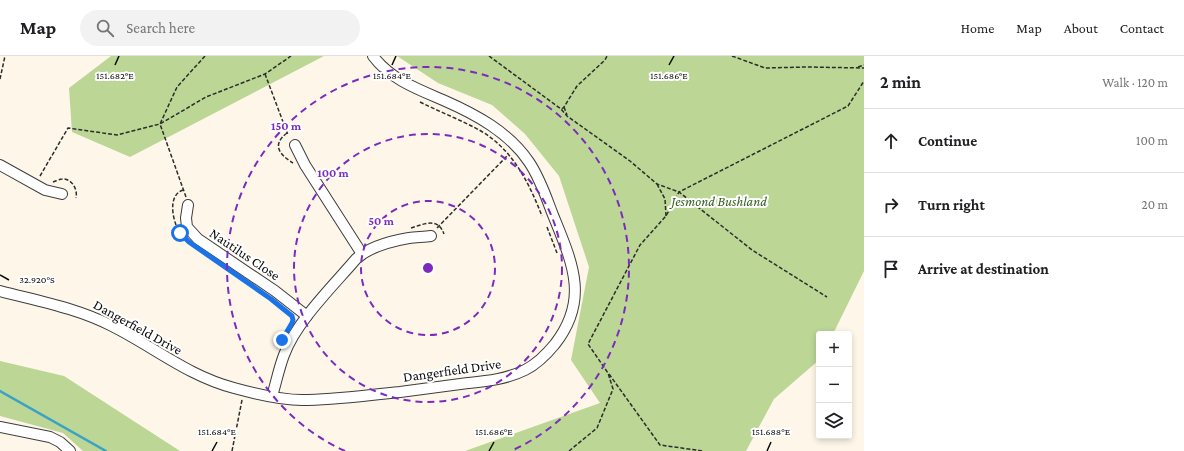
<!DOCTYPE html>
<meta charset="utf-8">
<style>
body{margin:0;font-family:"Crimson Pro",serif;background:#f2f2f2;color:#202124}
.controls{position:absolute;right:12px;bottom:12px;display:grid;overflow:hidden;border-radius:4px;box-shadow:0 2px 6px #0003}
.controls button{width:36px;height:36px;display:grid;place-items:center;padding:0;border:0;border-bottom:1px solid #e0e0e0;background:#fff;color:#202124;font:20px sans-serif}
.stop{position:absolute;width:12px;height:12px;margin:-9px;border:3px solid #1a73e8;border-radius:50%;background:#fff}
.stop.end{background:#1a73e8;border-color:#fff;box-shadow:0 1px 4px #0008}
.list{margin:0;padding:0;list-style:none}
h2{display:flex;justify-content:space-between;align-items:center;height:52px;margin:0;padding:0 16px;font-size:17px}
h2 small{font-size:13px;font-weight:400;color:#757577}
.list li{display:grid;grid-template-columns:26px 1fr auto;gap:12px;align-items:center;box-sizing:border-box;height:64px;padding:0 16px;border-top:1px solid #e0e0e0}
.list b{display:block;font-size:15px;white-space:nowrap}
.list em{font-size:13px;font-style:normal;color:#757577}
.icon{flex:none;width:22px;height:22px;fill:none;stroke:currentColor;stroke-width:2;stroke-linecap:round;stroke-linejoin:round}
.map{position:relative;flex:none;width:864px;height:395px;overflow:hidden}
header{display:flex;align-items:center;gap:24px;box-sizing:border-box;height:56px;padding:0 20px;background:#fff;border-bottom:1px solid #e0e0e0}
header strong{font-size:19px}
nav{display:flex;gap:22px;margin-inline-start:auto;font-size:14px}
.search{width:280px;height:36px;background:#f2f2f2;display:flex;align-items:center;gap:10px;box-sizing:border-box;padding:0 14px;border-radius:22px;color:#757577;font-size:15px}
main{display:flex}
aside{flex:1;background:#fff}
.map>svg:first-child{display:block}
.forest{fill:#bbd695}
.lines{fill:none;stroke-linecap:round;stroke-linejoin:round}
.stream{stroke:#3aa2c6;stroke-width:2.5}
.minor-casing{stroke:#3d3d3d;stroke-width:12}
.path{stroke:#2c2c2c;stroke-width:1.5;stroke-dasharray:4 2;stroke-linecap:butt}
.minor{stroke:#fff;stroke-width:10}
.route{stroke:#1a73e8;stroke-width:5}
.ticks{fill:none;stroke:#0a0a0a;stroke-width:1.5}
.ring{fill:none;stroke:#7b2cbf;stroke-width:2;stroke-dasharray:7 5}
.labels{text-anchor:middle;stroke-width:4;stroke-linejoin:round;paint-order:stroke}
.park-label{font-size:14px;font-style:italic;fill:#355e1f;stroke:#fff}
.street-label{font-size:14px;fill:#0a0a0a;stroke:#fff}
.ticks-label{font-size:10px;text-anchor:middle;fill:#0a0a0a;stroke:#fff;stroke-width:4;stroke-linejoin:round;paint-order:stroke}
.centre{fill:#7b2cbf;stroke:#fff;stroke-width:2}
.ring-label{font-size:12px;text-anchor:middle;font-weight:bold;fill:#7b2cbf;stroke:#fff;stroke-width:4;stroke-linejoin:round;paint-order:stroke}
</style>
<header>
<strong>Map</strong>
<div class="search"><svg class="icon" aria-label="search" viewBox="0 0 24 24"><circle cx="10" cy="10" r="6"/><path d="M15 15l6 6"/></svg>Search here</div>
<nav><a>Home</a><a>Map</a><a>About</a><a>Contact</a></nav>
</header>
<main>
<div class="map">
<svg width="864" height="395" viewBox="0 0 864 395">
<rect width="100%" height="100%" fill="#fef7e9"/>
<g class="forest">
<path d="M111 0H324L130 101 72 76 69 32Z"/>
<path d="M397 0H864V215L833 278H819V304L774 343 746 395H465L600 347 571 304 589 211 559 120 525 78 492 49 438 27Z"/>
<path d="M0 305 64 320 180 395H83L63 377 0 360Z"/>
</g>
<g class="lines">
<path class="stream" d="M0 335 106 395"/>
<defs>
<g id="minor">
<path d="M295 89 305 109 362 198"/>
<path d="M0 109 45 134 62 138"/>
<path d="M188 149 186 162 187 171 198 183 275 235 307 260"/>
<path d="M0 235C38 245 77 252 112 270 154 291 188 320 234 332 256 338 280 344 302 344 335 344 367 339 400 336 423 333 445 330 468 327 487 325 507 323 525 314 537 308 546 299 555 288 590 243 572 206 553 159 546 141 540 122 529 106 509 76 475 58 443 44 417 33 390 23 373 0"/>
<path d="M272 340C276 327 279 312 284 299 296 266 333 230 356 203 369 191 391 185 409 182 416 181 424 181 431 180"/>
<path d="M0 371 50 381 60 386 70 395"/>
</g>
</defs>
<use href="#minor" class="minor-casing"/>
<g class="path">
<path d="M489 0 561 53 567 60 630 105 657 128 679 136 752 194 827 241"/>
<path d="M732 0 765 12 807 11 864 12"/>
<path d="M858 11 864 9"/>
<path d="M265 18 288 79"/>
<path d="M0 23 5 0"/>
<path d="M420 46C440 56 461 64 481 75 513 94 529 127 542 160"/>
<path d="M564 51 567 59"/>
<path d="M562 53 564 51 577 30 605 4 607 0"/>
<path d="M287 77C271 89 280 99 293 107"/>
<path d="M40 120 68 72 117 79 160 68 206 41 265 18 291 0"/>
<path d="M53 126C56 125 60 123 62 123 72 122 78 134 76 142"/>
<path d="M657 128 665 143 666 160"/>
<path d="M186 141 160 68 177 31 205 0"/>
<path d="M176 169C172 158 169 139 183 134"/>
<path d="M547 171 557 197"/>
<path d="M411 172C424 168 438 161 444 178"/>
<path d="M437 172 508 99"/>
<path d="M609 318 660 389 703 395"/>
<path d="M232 395 242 344"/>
<path d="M569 395 597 372 613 333 608 317 588 288 640 189 666 160 679 136 848 50 864 25"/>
</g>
<use href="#minor" class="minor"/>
</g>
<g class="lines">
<path class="route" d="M180 177 189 186 271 243 292 260 293 264 292 267 282 284"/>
</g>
<path class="ticks" d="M115 9 119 0M392 9 396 0M669 9 674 0M0 219 9 224M212 395 217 386M489 395 494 386M767 395 771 386"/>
<g class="ring">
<circle cx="428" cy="212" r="67"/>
<circle cx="428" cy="212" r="134"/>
<path d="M345 395A201 201 0 1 1 511 395"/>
</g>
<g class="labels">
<g class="park-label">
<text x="719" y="150">Jesmond Bushland</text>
</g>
<g class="street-label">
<text transform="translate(245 198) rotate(34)" y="5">Nautilus Close</text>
<text transform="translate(138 271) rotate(29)" y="5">Dangerfield Drive</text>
<text transform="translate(452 314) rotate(-8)" y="5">Dangerfield Drive</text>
</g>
</g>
<g class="ticks-label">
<text x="115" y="23">151.682°E</text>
<text x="392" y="23">151.684°E</text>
<text x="669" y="23">151.686°E</text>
<text x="37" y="227">32.920°S</text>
<text x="217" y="379">151.684°E</text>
<text x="494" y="379">151.686°E</text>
<text x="771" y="379">151.688°E</text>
</g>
<circle cx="428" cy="212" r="6" class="centre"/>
<g class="ring-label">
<text x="286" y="74">150 m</text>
<text x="333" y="121">100 m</text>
<text x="381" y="169">50 m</text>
</g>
</svg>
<div class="controls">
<button>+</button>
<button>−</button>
<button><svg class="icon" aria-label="layers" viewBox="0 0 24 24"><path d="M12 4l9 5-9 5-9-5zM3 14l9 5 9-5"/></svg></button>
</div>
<div class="stop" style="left:180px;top:177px"></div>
<div class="stop end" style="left:282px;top:284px"></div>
</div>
<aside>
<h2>2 min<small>Walk · 120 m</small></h2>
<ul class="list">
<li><svg class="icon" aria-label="ahead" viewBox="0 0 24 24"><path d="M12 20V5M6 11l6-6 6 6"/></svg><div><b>Continue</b></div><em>100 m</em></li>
<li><svg class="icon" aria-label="right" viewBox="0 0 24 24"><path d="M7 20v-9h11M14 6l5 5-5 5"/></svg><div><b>Turn right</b></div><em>20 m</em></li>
<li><svg class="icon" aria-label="arrive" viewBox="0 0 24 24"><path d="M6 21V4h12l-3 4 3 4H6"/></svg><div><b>Arrive at destination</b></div></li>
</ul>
</aside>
</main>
